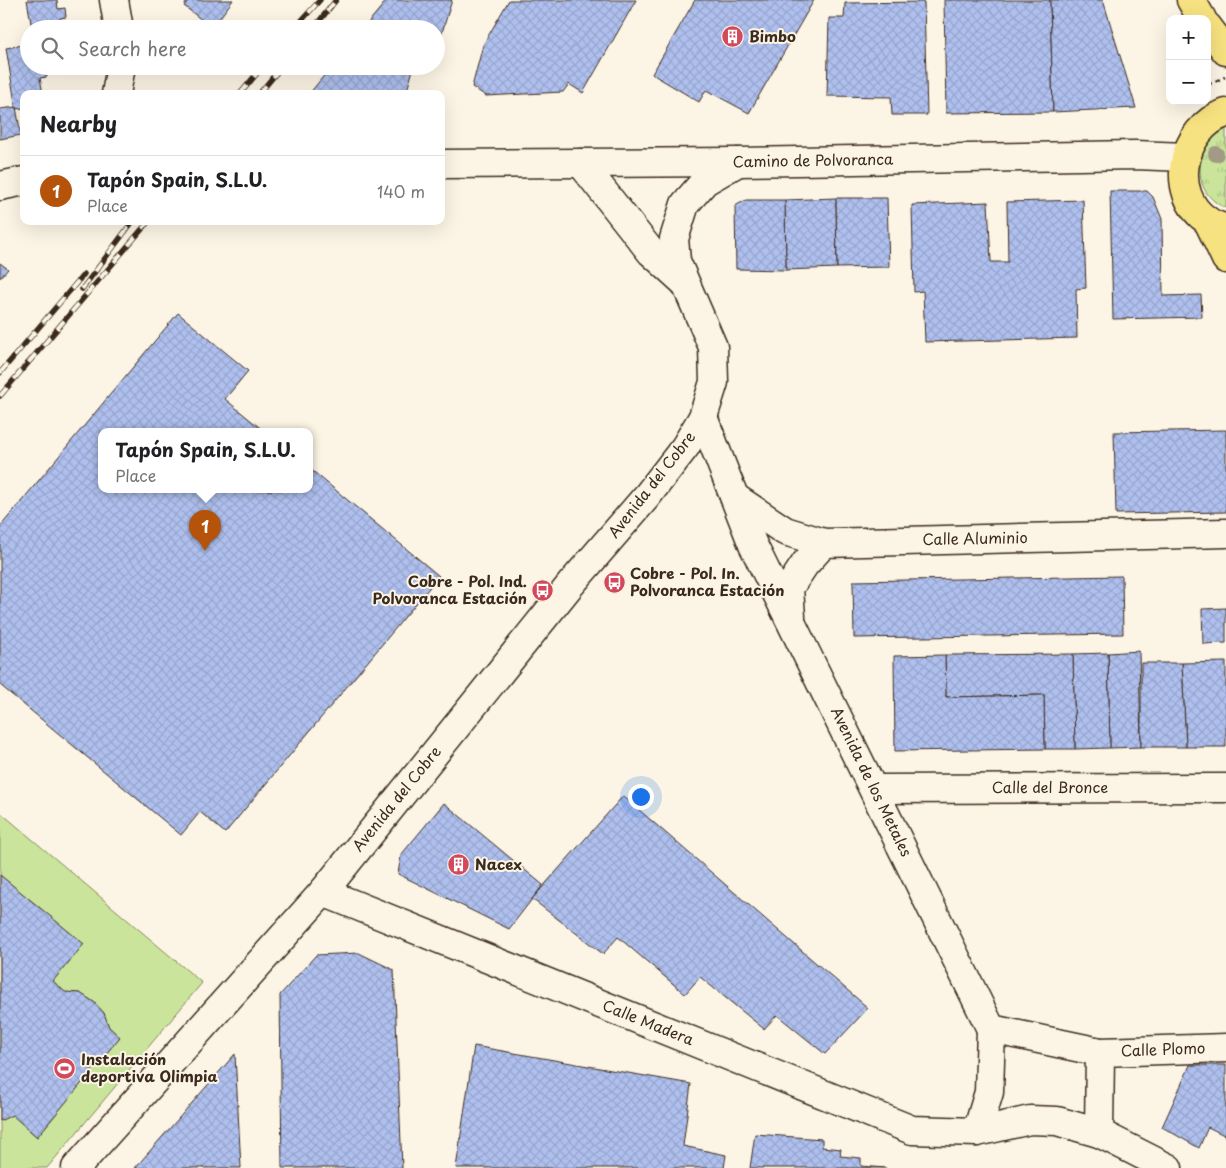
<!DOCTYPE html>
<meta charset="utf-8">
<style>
body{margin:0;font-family:"Playpen Sans",sans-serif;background:#f6f6f6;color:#202124}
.controls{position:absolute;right:15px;top:15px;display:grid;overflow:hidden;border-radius:10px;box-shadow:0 5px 20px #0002}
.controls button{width:45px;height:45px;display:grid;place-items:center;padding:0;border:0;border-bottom:1px solid #e0e0e0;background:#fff;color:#202124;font:25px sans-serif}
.you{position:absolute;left:640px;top:796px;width:18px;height:18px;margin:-12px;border:4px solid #fff;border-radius:50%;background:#1a73e8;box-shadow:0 0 0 8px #1a73e833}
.badge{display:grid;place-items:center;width:32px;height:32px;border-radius:50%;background:#b45309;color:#fff;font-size:16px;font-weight:700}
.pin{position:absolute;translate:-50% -41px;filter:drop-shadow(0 1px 2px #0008)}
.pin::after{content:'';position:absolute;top:26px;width:18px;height:15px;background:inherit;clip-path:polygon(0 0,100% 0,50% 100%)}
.popup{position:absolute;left:98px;top:428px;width:215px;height:65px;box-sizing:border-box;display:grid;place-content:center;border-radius:10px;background:#fff;filter:drop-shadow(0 1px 4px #0005);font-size:16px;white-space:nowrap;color:#757577}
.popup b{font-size:19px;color:#202124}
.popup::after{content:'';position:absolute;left:50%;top:100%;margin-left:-10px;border:10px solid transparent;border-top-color:#fff}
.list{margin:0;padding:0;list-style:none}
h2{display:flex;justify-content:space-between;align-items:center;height:65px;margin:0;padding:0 20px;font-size:21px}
h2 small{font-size:16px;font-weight:400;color:#757577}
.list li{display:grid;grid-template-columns:32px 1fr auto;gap:15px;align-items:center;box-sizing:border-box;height:70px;padding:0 20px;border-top:1px solid #e0e0e0}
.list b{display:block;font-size:19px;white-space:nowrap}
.list p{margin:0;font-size:16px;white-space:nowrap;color:#757577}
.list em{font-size:16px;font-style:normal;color:#757577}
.icon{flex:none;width:28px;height:28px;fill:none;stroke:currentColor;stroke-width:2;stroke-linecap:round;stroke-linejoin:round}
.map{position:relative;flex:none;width:1226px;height:1168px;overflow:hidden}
.search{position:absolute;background:#fff;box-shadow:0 5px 20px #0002;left:20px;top:20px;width:425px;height:55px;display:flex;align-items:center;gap:12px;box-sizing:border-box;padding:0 18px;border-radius:28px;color:#757577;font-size:19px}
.panel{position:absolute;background:#fff;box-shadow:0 5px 20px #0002;left:20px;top:90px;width:425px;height:135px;border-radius:10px}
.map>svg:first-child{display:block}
.grass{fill:url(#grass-tufts);stroke:#82885c}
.pitch{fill:#cae59b;stroke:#82885c}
.building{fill:url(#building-cross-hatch);stroke:#3b2a1e}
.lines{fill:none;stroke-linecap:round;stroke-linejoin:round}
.minor-casing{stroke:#3b2a1e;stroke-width:31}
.major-casing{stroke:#3b2a1e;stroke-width:31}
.path{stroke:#3b2a1e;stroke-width:3;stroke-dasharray:5 4;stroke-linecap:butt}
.minor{stroke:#fcf5e5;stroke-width:28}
.major{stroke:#f7e281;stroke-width:28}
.rail-casing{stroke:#3b2a1e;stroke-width:5.5}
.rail{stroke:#fcf5e5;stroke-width:4;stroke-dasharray:11;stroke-linecap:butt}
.tree{fill:#a29a85}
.labels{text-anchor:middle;stroke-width:4;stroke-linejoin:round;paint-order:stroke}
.poi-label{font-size:15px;font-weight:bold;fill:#3b2a1e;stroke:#fcf5e5;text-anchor:start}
.street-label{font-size:15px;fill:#3b2a1e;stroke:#fcf5e5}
</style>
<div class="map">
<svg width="1226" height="1168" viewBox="0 0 1226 1168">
<defs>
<pattern id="grass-tufts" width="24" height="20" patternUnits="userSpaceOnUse" patternTransform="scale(1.25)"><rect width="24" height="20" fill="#cae59b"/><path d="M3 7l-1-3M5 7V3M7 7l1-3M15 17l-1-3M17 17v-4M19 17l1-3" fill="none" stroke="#aec585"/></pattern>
<pattern id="building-cross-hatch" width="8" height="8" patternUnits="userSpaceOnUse" patternTransform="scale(1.25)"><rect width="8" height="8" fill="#afc0ef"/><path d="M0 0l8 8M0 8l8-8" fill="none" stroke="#97a5cc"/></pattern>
</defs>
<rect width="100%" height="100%" fill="#fcf5e5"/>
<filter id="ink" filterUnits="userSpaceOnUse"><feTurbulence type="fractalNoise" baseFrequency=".02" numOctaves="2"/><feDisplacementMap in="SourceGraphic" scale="10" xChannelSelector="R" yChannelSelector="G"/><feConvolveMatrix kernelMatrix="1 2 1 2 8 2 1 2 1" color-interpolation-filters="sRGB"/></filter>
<g filter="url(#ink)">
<path class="grass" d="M1226 129V208C1189 193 1194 145 1226 129Z"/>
<path class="pitch" d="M0 812 202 983 47 1168H0Z"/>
<g class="building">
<path d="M27 0H57L58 9 65 8 66 17 60 18 61 29H32Z"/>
<path d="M188 0H233L212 28 184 6Z"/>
<path d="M387 0H452L440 39 436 38V29H363Z"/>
<path d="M509 0H636L583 93 569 84 563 92 486 96 472 87 483 45Z"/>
<path d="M695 0H814L749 113 706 90 699 102 652 74Z"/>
<path d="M944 0H1050L1053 112 946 113Z"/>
<path d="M1050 0H1103L1136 108 1053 112Z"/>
<path d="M924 2 927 115H892L891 97 827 96 829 18H844L845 3Z"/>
<path d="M29 44V66L45 68 47 77 40 78 43 94H24V108L16 109 6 48Z"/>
<path d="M332 66H414L406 94H309Z"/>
<path d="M16 107 21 135 0 139V109Z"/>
<path d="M1110 191H1147L1153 197 1162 219 1163 296 1201 295 1202 317 1113 319Z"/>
<path d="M836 198 837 268 786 270 785 200Z"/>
<path d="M836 198H887L889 267 837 268Z"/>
<path d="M746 200H785L786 270 736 269 735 206Z"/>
<path d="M1083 200 1086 288 1076 289 1077 338 925 342 923 291 914 292 912 205 988 202 991 262H1008L1007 202Z"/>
<path d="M0 263 8 269 0 278Z"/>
<path d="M178 313 248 371 225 399 265 432H101V490H309V468L439 576 225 833 200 812 181 835 0 685V527Z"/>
<path d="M1226 430V512L1116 514 1114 432Z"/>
<path d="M1122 576 1123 634 854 638 853 581Z"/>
<path d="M1226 608V643L1203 644 1202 609Z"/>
<path d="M1139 651 1141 747 1110 748 1108 653Z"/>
<path d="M1108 653 1110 748 1075 749 1073 654Z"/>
<path d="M1073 654 1075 749H1045L1044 695 946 697 945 655Z"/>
<path d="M945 655 946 697 1044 695 1045 749 895 751 894 656Z"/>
<path d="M1226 662V747H1186L1182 663Z"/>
<path d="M1141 663H1182L1186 747H1141Z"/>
<path d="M623 796 868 1008 825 1054 777 1015 764 1029 700 977 685 994 618 937 603 954 532 899Z"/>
<path d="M444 803 543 885 509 929 398 874 401 855Z"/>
<path d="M0 875 84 944 53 981 65 992 80 993 94 1002 104 1013 109 1027 120 1037 37 1137 12 1115 0 1121Z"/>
<path d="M359 953 394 970 402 1168H282L280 995 316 955Z"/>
<path d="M474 1046 691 1084 683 1146 726 1155 724 1168H456Z"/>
<path d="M235 1054 241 1168H135Z"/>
<path d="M1190 1065H1226V1136L1208 1127 1199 1148 1162 1127Z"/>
<path d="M755 1134 822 1139V1147L841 1149 840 1156 861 1158V1166L886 1168H750Z"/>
</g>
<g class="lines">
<defs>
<g id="minor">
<path d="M114 0 119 29"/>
<path d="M116 94 121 66"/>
<path d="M581 163 651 252 684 282"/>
<path d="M441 164 738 162 1135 155 1185 157"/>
<path d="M0 186 24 181"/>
<path d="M703 417 753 545 991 1029 1100 1052 1226 1048"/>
<path d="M737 499 785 531 824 543 1226 533"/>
<path d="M791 617 789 588 805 564 824 543"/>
<path d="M875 789 1226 788"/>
<path d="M323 892 912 1130 977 1132 989 1092 991 1029"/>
<path d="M1100 1052 1099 1133 1168 1168"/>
<path d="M977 1132 1030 1120 1057 1121 1099 1133"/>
<path d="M76 1168 323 892 571 584 647 496 685 447 703 417 714 382 713 347 676 261 674 239 685 204 705 181 738 162"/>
</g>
<g id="major">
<path d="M1191 0 1202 19"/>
<path d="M1207 26 1226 51"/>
<path d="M1226 113C1182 127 1167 194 1208 221 1213 225 1220 226 1226 229"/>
<path d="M1208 221 1226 259"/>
</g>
</defs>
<use href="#minor" class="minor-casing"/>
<use href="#major" class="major-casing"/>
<path class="path" d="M1207 85 1225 77"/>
<use href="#minor" class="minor"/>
<use href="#major" class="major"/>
<defs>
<g id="rail">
<path d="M294 29 320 0"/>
<path d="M313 29 336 0"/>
<path d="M240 94 263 66"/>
<path d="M259 94 282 66"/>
<path d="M82 289 133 221"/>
<path d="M0 373 84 274"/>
<path d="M0 396 149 221"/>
</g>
</defs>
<use href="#rail" class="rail-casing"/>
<use href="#rail" class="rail"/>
</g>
<circle class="tree" cx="1216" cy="154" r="8"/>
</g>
<defs>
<symbol id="building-disc" viewBox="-11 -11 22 22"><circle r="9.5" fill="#d1495b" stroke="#fcf5e5"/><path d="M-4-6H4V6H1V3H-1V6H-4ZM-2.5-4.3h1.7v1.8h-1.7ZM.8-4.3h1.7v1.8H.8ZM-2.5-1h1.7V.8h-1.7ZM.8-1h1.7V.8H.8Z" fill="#fff"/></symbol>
<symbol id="bus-disc" viewBox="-11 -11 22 22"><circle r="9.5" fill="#d1495b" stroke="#fcf5e5"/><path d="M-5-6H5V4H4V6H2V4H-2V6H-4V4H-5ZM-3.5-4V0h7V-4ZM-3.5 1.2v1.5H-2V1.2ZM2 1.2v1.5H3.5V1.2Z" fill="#fff"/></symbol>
<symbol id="stadium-disc" viewBox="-11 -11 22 22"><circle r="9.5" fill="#d1495b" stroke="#fcf5e5"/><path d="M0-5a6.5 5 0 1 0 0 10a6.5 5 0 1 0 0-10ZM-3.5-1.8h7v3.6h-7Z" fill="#fff"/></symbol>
</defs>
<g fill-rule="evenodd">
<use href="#building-disc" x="720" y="24" width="25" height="25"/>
<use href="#bus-disc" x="602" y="570" width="25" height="25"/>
<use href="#bus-disc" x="530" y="578" width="25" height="25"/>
<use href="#building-disc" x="446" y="852" width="25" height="25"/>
<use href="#stadium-disc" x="52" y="1056" width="25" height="25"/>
</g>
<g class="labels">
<g class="poi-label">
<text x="749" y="42">Bimbo</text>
<text x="630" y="579">Cobre - Pol. In.<tspan x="630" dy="17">Polvoranca Estación</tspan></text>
<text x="527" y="587" text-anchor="end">Cobre - Pol. Ind.<tspan x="527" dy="17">Polvoranca Estación</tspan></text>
<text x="475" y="870">Nacex</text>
<text x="81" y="1065">Instalación<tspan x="81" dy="17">deportiva Olimpia</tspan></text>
</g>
<g class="street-label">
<text transform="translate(813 161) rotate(-1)" y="5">Camino de Polvoranca</text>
<text transform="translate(652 485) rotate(-52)" y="5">Avenida del Cobre</text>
<text transform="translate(975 539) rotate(-1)" y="5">Calle Aluminio</text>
<text transform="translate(871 782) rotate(64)" y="5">Avenida de los Metales</text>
<text x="1050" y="793">Calle del Bronce</text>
<text transform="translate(397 799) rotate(-51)" y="5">Avenida del Cobre</text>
<text transform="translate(648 1023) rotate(22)" y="5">Calle Madera</text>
<text transform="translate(1163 1050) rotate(-2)" y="5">Calle Plomo</text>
</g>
</g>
</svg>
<div class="controls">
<button>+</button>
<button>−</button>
</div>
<div class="you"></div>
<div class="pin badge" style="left:205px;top:551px">1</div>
<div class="popup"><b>Tapón Spain, S.L.U.</b>Place</div>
<div class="search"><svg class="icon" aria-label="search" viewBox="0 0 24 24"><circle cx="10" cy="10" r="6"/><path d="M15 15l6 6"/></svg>Search here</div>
<section class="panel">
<h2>Nearby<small></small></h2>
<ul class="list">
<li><span class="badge">1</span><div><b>Tapón Spain, S.L.U.</b><p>Place</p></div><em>140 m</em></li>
</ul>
</section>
</div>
